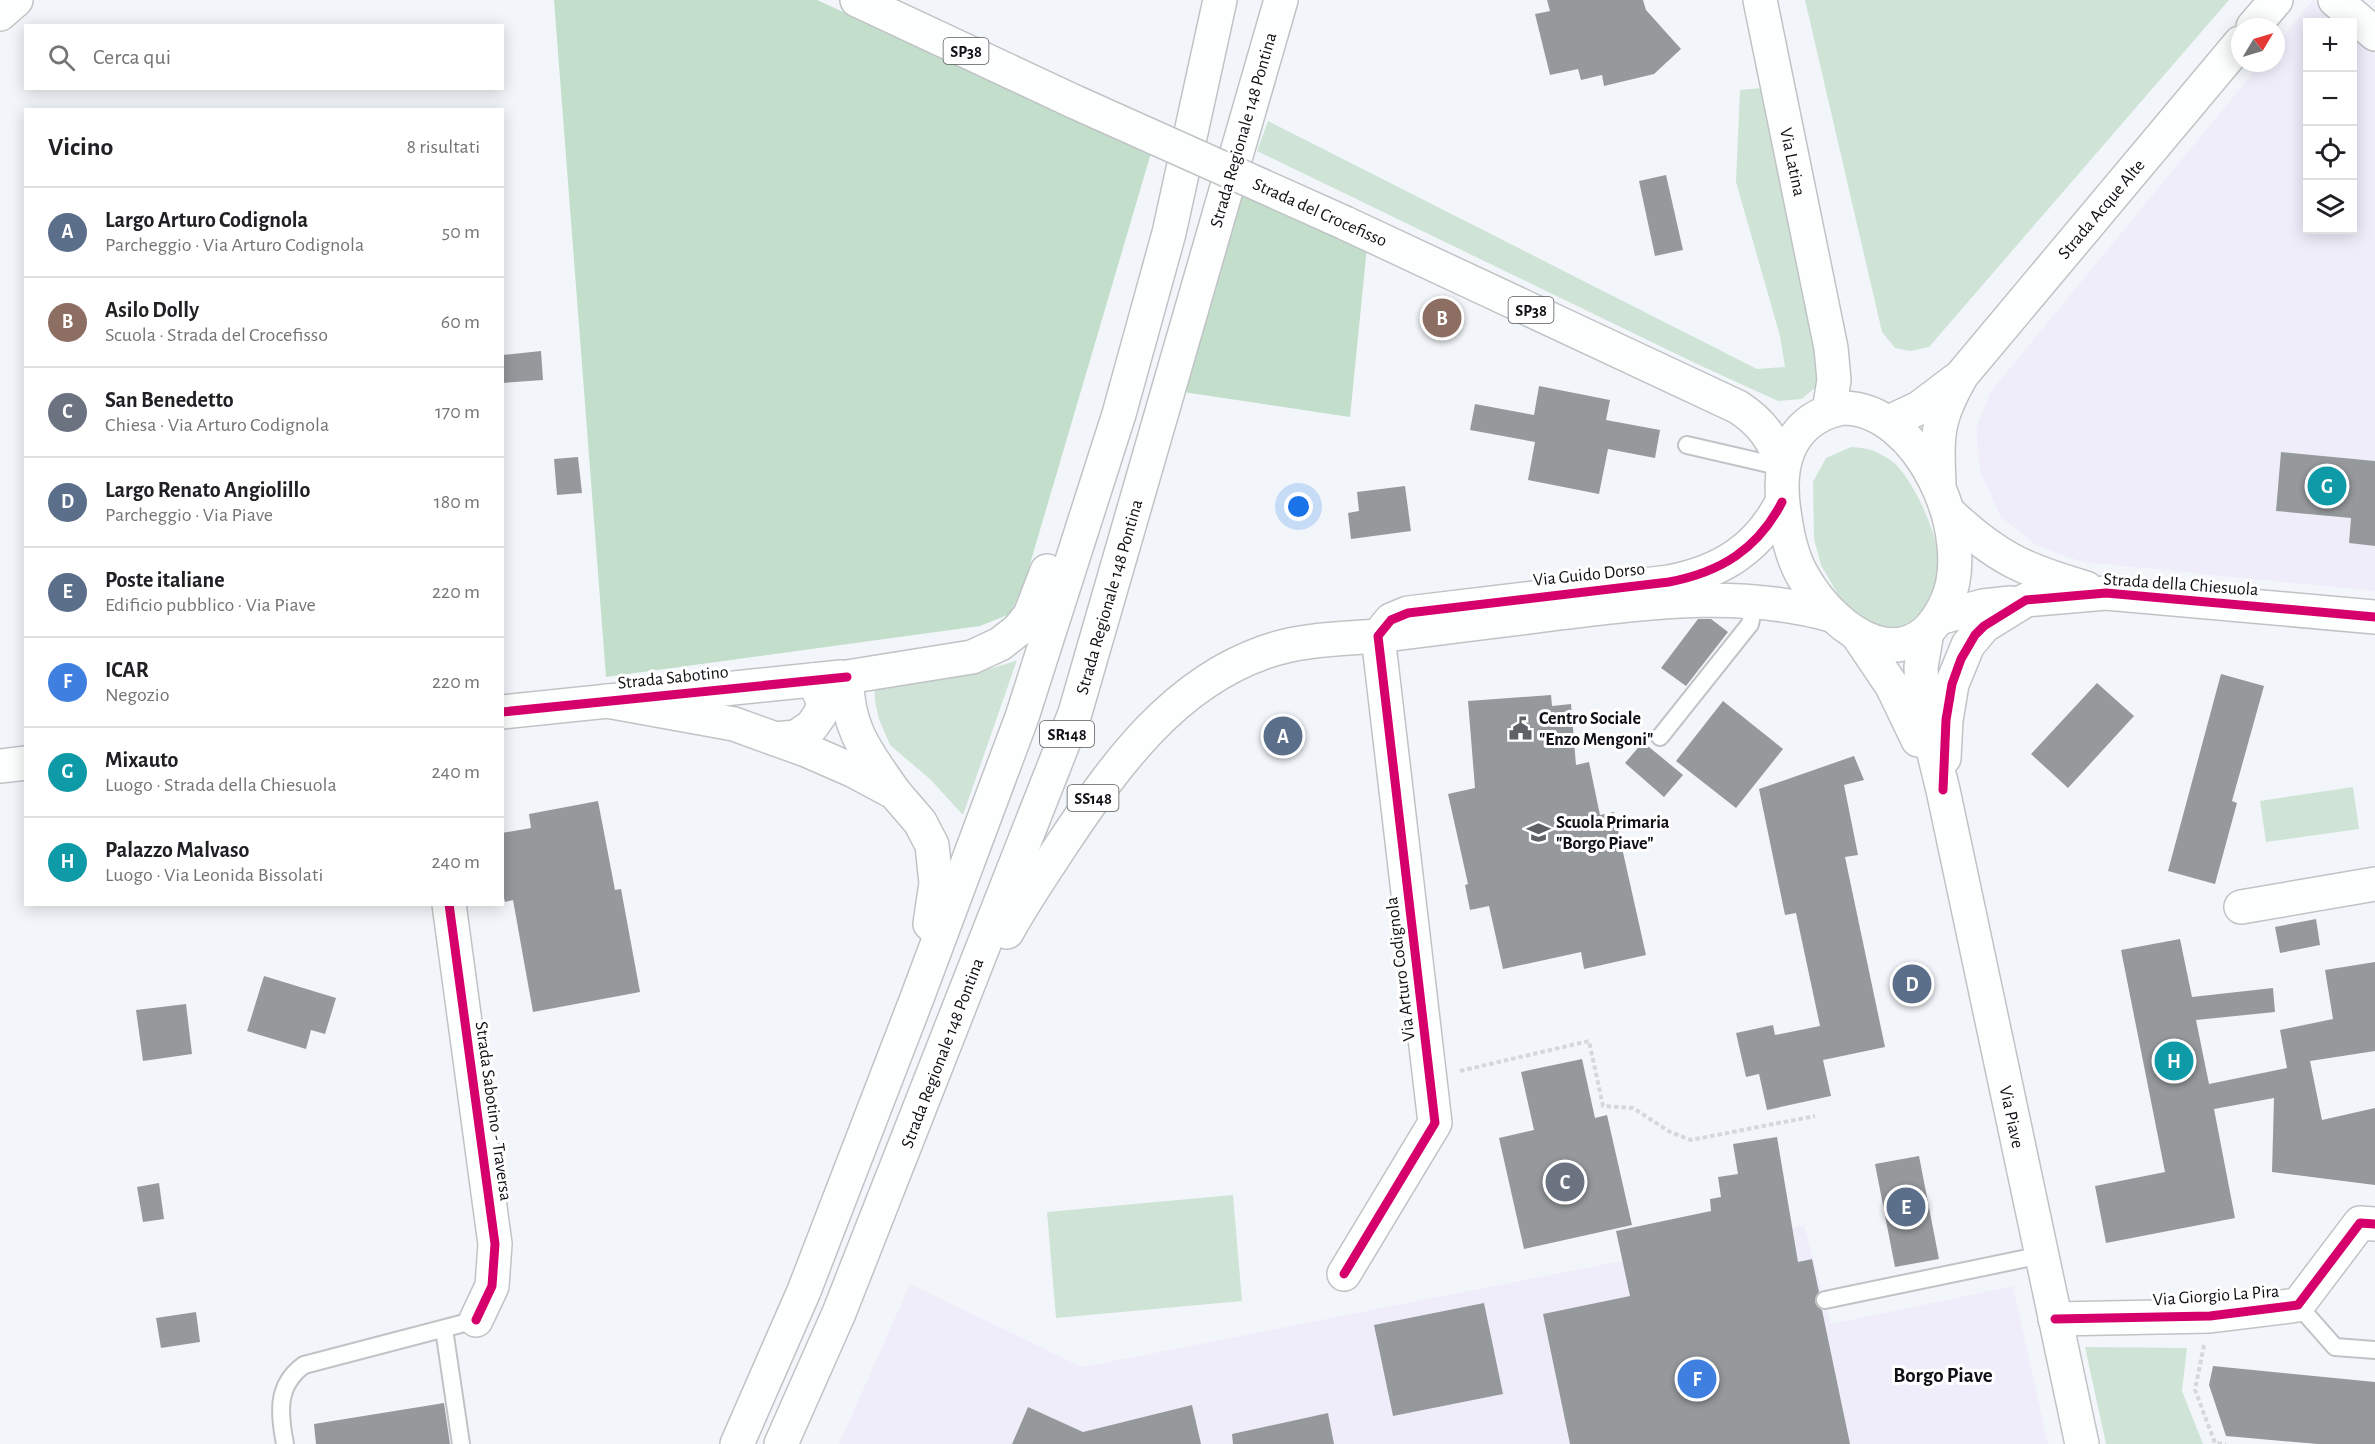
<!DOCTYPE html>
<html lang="it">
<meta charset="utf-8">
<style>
body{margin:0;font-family:"Alegreya Sans",sans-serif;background:#f6f6f6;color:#202124}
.controls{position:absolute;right:18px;top:18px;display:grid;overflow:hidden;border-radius:0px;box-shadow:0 3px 15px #0003}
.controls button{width:54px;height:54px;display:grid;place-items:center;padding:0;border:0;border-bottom:2px solid #e0e0e0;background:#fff;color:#202124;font:30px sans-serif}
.compass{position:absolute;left:2231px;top:18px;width:54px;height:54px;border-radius:50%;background:#fff;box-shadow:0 3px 15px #0003;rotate:52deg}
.you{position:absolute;left:1299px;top:507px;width:21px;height:21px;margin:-15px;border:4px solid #fff;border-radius:50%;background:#1a73e8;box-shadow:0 0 0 9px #1a73e833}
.badge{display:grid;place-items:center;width:39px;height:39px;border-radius:50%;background:#5e6165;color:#fff;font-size:20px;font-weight:700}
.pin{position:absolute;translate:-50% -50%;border:3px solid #fff;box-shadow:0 2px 6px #0006}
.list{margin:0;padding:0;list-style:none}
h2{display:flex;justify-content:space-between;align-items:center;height:78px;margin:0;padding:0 24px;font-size:26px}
h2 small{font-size:20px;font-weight:400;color:#757577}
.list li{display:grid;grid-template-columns:39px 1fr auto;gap:18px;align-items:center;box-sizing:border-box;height:90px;padding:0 24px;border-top:2px solid #e0e0e0}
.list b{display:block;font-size:22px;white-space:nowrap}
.list p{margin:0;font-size:20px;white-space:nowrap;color:#757577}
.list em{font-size:20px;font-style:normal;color:#757577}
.icon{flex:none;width:33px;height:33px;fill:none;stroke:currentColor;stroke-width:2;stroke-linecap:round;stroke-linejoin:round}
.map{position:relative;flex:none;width:2375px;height:1444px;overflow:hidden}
.search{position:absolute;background:#fff;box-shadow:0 3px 15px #0003;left:24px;top:24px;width:480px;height:66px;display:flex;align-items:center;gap:15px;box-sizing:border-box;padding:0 21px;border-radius:0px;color:#757577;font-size:22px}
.panel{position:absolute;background:#fff;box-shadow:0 3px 15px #0003;left:24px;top:108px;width:480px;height:798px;border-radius:0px}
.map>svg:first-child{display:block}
.commercial{fill:#f0edfb}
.green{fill:#cfe4d6}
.forest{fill:#c3dfcb}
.building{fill:#96999c}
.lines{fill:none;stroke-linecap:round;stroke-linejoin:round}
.lane-casing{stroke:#c0c3c6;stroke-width:20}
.street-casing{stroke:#c0c3c6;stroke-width:36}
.secondary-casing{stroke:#c0c3c6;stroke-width:36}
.primary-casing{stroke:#c0c3c6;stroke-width:36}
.highway-casing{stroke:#c0c3c6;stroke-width:36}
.path{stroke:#d6d7d9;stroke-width:4;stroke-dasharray:4.5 3;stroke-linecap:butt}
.lane{stroke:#fdfefe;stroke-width:16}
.street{stroke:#fdfefe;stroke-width:33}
.secondary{stroke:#fdfefe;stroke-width:33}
.primary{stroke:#fdfefe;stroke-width:33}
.highway{stroke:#fdfefe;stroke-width:33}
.primary-bridge-casing{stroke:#c0c3c6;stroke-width:36;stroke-linecap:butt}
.primary-bridge{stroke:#fdfefe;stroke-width:33}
.cycleway-casing{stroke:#fff;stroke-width:13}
.cycleway{stroke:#d6006c;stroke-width:9}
.labels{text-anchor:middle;stroke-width:6;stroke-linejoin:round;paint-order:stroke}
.shield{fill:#fff;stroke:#57585b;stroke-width:1.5}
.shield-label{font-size:16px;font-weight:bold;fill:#0f1115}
.street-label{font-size:18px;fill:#0f1115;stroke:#fff}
.poi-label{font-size:18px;font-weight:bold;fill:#0f1115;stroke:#fff;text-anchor:start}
.quarter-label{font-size:21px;font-weight:bold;fill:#0f1115;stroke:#fff}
</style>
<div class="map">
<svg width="2375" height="1444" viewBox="0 0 2375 1444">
<rect width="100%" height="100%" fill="#f2f6fa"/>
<g class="commercial">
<path d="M2313 0 2344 22H2308V230H2352L2353 30 2375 48V461L2282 452 2276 511 2351 518 2349 543 2375 546V591L2082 562 2037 546 2001 517 1980 472 1976 428 1991 391 2261 63H2276V45Z"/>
<path d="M1804 1225 1831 1324 2013 1286 2048 1444H839L910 1284 1082 1367Z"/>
</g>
<g class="green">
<path d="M1805 0H2229L1929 347 1911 351 1895 348 1882 332Z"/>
<path d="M1762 88 1820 344 1818 385 1802 399 1778 401 1697 364 1257 151 1268 121 1757 369 1785 367 1780 336 1736 182 1740 90Z"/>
<path d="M1851 447C1869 448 1878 451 1893 462 1915 480 1946 550 1939 579 1936 591 1928 605 1923 617L1897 629 1871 628 1848 612 1821 565 1814 539 1813 482 1826 458Z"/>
<path d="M1017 660 963 815 931 780 890 745 879 719 875 701 874 680C921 676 973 678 1017 660Z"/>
<path d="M2353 787 2359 829 2266 842 2260 801Z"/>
<path d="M1233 1195 1242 1301 1056 1318 1047 1212Z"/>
<path d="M2085 1347 2187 1348 2182 1391 2203 1444H2106Z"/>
</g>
<g class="forest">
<path d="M554 0H817L1151 153 1025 581 1010 614 980 626 606 677Z"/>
<path d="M1237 194 1367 247 1350 417 1183 392Z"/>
</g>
<g class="building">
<path d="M1547 0H1643L1646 10 1681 49 1654 74 1604 86 1602 75 1581 80 1578 69 1550 75 1535 14 1550 11Z"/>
<path d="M1666 175 1683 250 1655 256 1639 181Z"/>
<path d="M541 351 543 380 502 383V355Z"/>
<path d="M1539 386 1610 400 1606 420 1660 430 1655 458 1608 449 1599 494 1528 480 1535 442 1470 430 1475 404 1534 415Z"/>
<path d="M2281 452 2375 461V546L2349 543 2351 518 2276 511Z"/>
<path d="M578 457 582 493 557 495 554 459Z"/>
<path d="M1405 486 1411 531 1351 539 1348 513 1359 511 1357 492Z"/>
<path d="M1698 619H1711L1728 632 1686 686 1661 668Z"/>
<path d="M2221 674 2264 686 2232 801 2237 803 2215 884 2168 871Z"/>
<path d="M2097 683 2134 716 2068 788 2031 754Z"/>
<path d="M1551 695 1552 706 1571 704 1576 765 1589 762 1600 815 1614 812 1646 955 1584 969 1581 952 1503 969 1489 906 1470 910 1465 885 1468 884 1448 794 1475 788 1468 701Z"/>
<path d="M1723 701 1783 749 1736 808 1676 761Z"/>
<path d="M1643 742 1683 775 1664 797 1625 763Z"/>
<path d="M1854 756 1864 780 1844 785 1858 855 1845 857 1885 1047 1823 1060 1831 1096 1767 1110 1759 1074 1746 1077 1736 1033 1773 1025 1775 1035 1820 1026 1796 913 1785 915 1759 789Z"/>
<path d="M598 801 615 890 621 889 640 992 533 1012 513 900 505 902 502 889V833L531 828 529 814Z"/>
<path d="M2316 919 2320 945 2280 953 2275 927Z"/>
<path d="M2180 939 2192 997 2273 988 2275 1012 2196 1020 2209 1084 2287 1068 2280 1030 2333 1019 2325 970 2375 962V1051L2310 1061 2322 1120 2375 1108V1185L2272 1172 2274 1098 2214 1109 2235 1218 2106 1243 2095 1186 2165 1172 2121 950Z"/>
<path d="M264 976 336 998 325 1034 311 1030 306 1049 247 1031Z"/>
<path d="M186 1004 192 1054 143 1061 136 1010Z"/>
<path d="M1582 1059 1595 1118 1607 1115 1632 1225 1524 1249 1499 1138 1534 1130 1521 1072Z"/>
<path d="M1777 1137 1798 1262 1812 1259 1819 1292 1815 1302 1818 1307 1822 1310 1850 1444H1570L1543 1314 1630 1296 1616 1231 1711 1211 1710 1199 1721 1197 1718 1177 1738 1174 1733 1144Z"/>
<path d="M1919 1156 1939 1259 1895 1267 1875 1164Z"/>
<path d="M159 1183 164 1219 143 1222 137 1187Z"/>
<path d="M1484 1303 1503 1394 1393 1416 1374 1325Z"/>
<path d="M196 1312 200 1342 161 1348 156 1318Z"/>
<path d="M2213 1366 2375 1382V1444H2318L2226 1436 2209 1385Z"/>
<path d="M444 1403 450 1444H316L314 1424Z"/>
<path d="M1192 1405 1201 1444H1012L1028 1407 1083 1432Z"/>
<path d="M1328 1413 1334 1444H1233L1232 1434Z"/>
</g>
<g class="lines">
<defs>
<g id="lane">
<path d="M1687 445 1782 467"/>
<path d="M1660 737 1750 624 1755 601"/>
<path d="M1825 1300 2042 1255"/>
<path d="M2298 1305 2335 1347 2375 1350"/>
<path d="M444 1329 461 1444"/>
<path d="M285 1444C279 1413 276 1385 304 1365L476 1320"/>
</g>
<g id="street">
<path d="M2335 0 2375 34"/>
<path d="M449 904 495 1244 492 1286 476 1320"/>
<path d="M2241 907 2375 884"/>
<path d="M1344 1274 1435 1123 1378 636 1391 620 1408 613 1669 582C1721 572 1758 549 1782 502"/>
<path d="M2055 1319 2210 1316 2298 1305 2360 1223 2375 1224"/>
</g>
<g id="secondary">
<path d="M0 14 16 0"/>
<path d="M2253 27 2276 0"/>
<path d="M1889 422 1919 408 1956 380"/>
<path d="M1939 485C1937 434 1936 420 1962 375L2240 43"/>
<path d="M1949 513C1997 558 2024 570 2086 588"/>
<path d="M1939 618 1983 606 2011 603"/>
<path d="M1927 632 1921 667 1922 692 1925 717 1943 790 2082 1444"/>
<path d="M1857 634 1892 686 1918 740"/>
<path d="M502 712 841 677"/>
<path d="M1944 758 1946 720 1952 684 1968 645 1984 626 2026 600 2106 593 2375 617"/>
<path d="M0 766 26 763"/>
</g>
<g id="primary">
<path d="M857 0 1075 102"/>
<path d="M1760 0 1831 348 1834 380 1829 411"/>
<path d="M1345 223 1738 407C1761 422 1775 440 1782 467"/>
<path d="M1842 408C1920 407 1976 535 1947 601 1911 684 1836 634 1804 578 1793 560 1788 539 1785 518 1776 468 1786 420 1842 408Z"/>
<path d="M1378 636C1439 628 1499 621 1560 613 1652 602 1739 590 1831 615"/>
</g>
<g id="highway">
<path d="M607 701 734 724 806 750 854 771 895 793 920 822 932 845 936 883 930 924"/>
<path d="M775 739 796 737 812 726 821 713 823 700 813 680"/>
<path d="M895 793C867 753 846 728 847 677L972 657 1000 644 1018 630 1030 615 1047 571"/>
<path d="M1007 932C1024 901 1044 872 1063 843 1115 765 1173 684 1265 652 1301 639 1342 639 1378 636"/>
<path d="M737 1444 804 1291 917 998 1022 717 1119 414 1169 233 1220 0"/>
<path d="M781 1444 839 1313 1075 713 1281 0"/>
</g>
</defs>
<use href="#lane" class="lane-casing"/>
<use href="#street" class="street-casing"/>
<use href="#secondary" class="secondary-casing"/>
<use href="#primary" class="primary-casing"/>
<use href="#highway" class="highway-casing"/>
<g class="path">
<path d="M1460 1071 1589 1041 1603 1106 1633 1108 1670 1132 1691 1140 1815 1116"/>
<path d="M2204 1345 2195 1390 2215 1443 2226 1444"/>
</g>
<use href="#lane" class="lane"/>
<use href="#street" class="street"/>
<use href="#secondary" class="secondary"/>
<use href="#primary" class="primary"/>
<use href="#highway" class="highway"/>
<defs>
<path id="primary-bridge" d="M1075 102 1345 223"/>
</defs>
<use href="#primary-bridge" class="primary-bridge-casing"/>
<use href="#primary-bridge" class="primary-bridge"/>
<defs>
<g id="cycleway">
<path d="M502 712 847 677"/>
<path d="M1943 790 1946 720 1952 684 1961 659 1975 635 1984 626 2026 600 2106 593 2375 617"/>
<path d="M449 904 495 1244 492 1286 476 1320"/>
<path d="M1344 1274 1435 1123 1378 636 1391 620 1408 613 1669 582C1721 572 1758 549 1782 502"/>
<path d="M2055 1319 2210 1316 2298 1305 2360 1223 2375 1224"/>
</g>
</defs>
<use href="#cycleway" class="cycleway-casing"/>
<use href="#cycleway" class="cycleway"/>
</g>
<defs>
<symbol id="civic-bare" viewBox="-9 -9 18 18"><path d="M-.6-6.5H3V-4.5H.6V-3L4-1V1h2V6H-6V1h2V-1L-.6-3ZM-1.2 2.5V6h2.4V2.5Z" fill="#5e6165" stroke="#fff" stroke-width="2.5" paint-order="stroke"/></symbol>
<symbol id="school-bare" viewBox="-9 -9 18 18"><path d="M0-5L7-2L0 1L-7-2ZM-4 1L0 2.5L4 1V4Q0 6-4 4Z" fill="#5e6165" stroke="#fff" stroke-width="2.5" paint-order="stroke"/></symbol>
</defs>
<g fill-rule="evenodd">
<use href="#civic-bare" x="1504" y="712" width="33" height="33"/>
<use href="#school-bare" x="1522" y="816" width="33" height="33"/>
</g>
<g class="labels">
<g class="shield">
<rect x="943.5" y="38" width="45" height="26" rx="4.5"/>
<rect x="1508.5" y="297" width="45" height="26" rx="4.5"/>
<rect x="1040" y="721" width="54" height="26" rx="4.5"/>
<rect x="1067.5" y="785" width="51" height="26" rx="4.5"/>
</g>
<g class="shield-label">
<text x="966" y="57">SP38</text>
<text x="1531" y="316">SP38</text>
<text x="1067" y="740">SR148</text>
<text x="1093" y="804">SS148</text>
</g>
<g class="street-label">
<text transform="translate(1243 130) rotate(-74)" y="6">Strada Regionale 148 Pontina</text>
<text transform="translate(1793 162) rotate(78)" y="6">Via Latina</text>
<text transform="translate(2101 209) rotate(-50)" y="6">Strada Acque Alte</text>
<text transform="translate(1320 212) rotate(24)" y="6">Strada del Crocefisso</text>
<text transform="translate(1589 574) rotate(-6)" y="6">Via Guido Dorso</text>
<text transform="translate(2181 584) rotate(4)" y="6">Strada della Chiesuola</text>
<text transform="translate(1109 597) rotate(-74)" y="6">Strada Regionale 148 Pontina</text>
<text transform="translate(673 677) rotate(-6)" y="6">Strada Sabotino</text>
<text transform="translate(1400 969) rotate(-97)" y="6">Via Arturo Codignola</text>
<text transform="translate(942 1053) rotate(-69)" y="6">Strada Regionale 148 Pontina</text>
<text transform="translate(494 1111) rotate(82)" y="6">Strada Sabotino - Traversa</text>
<text transform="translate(2012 1117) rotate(78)" y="6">Via Piave</text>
<text transform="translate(2216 1295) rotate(-4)" y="6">Via Giorgio La Pira</text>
</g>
<g class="poi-label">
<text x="1539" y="724">Centro Sociale<tspan x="1539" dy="21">"Enzo Mengoni"</tspan></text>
<text x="1556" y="828">Scuola Primaria<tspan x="1556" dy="21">"Borgo Piave"</tspan></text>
</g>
<g class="quarter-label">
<text x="1943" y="1382">Borgo Piave</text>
</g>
</g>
</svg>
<div class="controls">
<button>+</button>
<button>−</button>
<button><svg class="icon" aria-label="locate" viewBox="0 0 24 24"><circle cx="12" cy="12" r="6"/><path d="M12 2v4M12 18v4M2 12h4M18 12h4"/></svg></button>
<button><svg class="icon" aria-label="layers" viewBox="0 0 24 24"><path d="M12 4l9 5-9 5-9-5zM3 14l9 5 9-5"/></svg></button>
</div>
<svg class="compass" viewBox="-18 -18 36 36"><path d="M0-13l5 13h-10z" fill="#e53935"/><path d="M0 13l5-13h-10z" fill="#757577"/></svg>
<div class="you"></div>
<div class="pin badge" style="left:1283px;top:736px;background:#5c6f8a">A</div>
<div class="pin badge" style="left:1442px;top:318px;background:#8d6e63">B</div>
<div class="pin badge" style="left:1565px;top:1182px;background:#6b7280">C</div>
<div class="pin badge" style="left:1912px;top:984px;background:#5c6f8a">D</div>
<div class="pin badge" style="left:1906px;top:1207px;background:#5c6f8a">E</div>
<div class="pin badge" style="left:1697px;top:1379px;background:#3f7fe0">F</div>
<div class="pin badge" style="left:2327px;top:486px;background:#0f9aa8">G</div>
<div class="pin badge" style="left:2174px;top:1061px;background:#0f9aa8">H</div>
<div class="search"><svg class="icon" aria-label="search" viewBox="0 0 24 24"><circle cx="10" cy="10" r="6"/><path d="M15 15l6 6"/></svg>Cerca qui</div>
<section class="panel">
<h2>Vicino<small>8 risultati</small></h2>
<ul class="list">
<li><span class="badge" style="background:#5c6f8a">A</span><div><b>Largo Arturo Codignola</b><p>Parcheggio · Via Arturo Codignola</p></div><em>50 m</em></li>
<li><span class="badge" style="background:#8d6e63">B</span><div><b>Asilo Dolly</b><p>Scuola · Strada del Crocefisso</p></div><em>60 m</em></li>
<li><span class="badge" style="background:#6b7280">C</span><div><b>San Benedetto</b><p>Chiesa · Via Arturo Codignola</p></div><em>170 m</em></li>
<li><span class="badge" style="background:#5c6f8a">D</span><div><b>Largo Renato Angiolillo</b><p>Parcheggio · Via Piave</p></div><em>180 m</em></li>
<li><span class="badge" style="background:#5c6f8a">E</span><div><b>Poste italiane</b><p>Edificio pubblico · Via Piave</p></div><em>220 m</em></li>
<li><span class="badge" style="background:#3f7fe0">F</span><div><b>ICAR</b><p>Negozio</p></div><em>220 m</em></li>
<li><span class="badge" style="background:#0f9aa8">G</span><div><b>Mixauto</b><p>Luogo · Strada della Chiesuola</p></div><em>240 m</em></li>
<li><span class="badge" style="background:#0f9aa8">H</span><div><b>Palazzo Malvaso</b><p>Luogo · Via Leonida Bissolati</p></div><em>240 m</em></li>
</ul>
</section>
</div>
